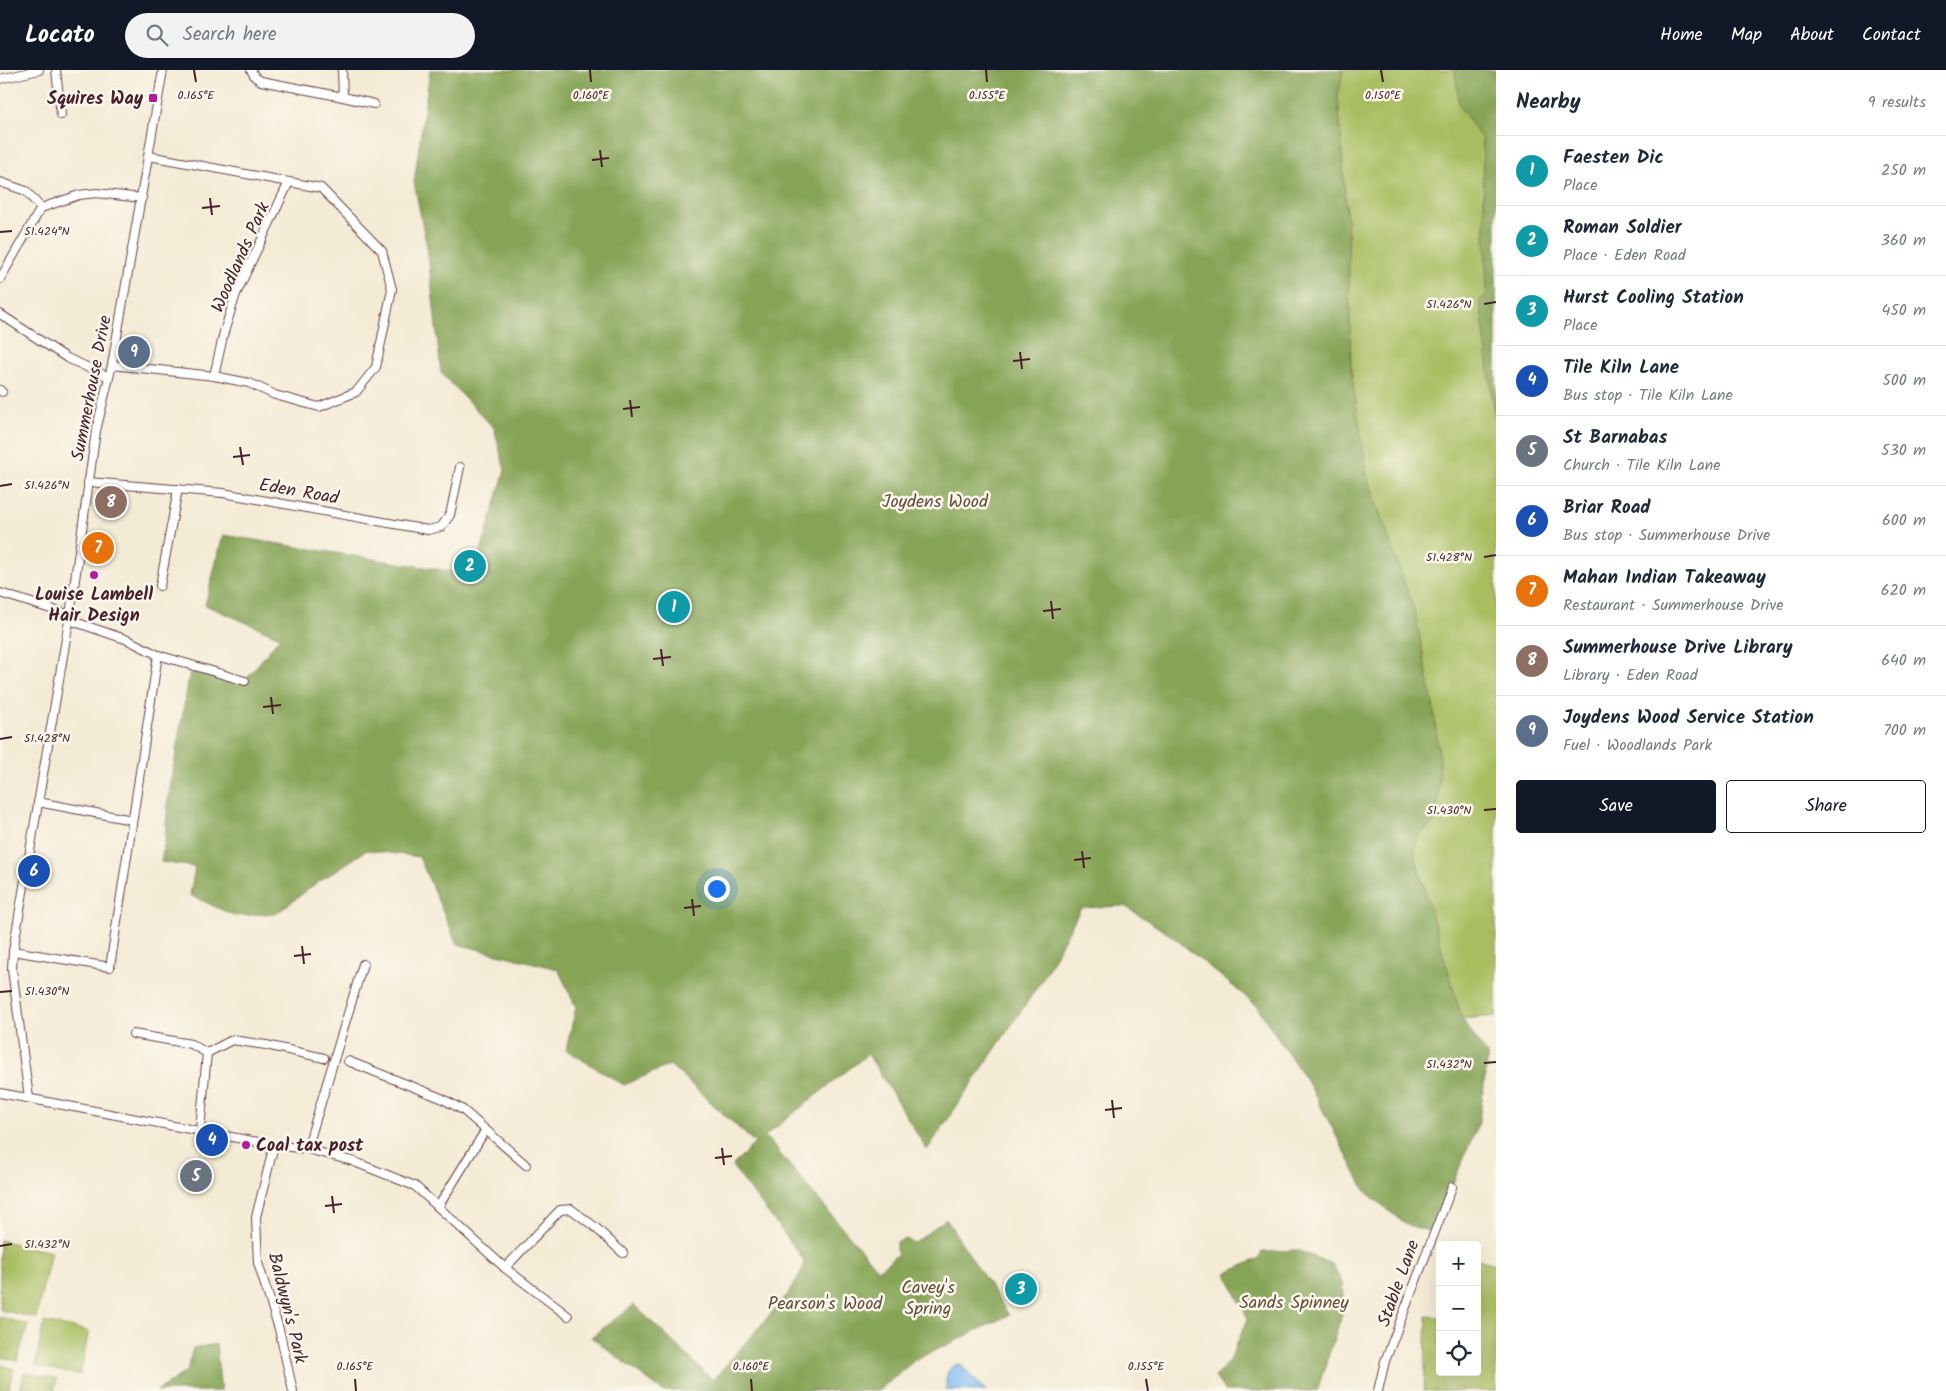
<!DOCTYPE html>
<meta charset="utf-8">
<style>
body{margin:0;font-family:Kalam,sans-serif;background:#f2f2f3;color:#1f2937}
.controls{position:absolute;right:15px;bottom:15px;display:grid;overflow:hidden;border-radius:5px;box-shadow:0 5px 20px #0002}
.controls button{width:45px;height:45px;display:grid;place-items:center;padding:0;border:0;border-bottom:1px solid #e0e1e3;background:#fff;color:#1f2937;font:25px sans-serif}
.you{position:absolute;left:716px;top:818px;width:18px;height:18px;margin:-12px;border:4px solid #fff;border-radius:50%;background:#1a73e8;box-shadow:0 0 0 8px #1a73e833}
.badge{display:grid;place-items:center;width:32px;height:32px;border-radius:50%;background:#111827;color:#fff;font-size:16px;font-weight:700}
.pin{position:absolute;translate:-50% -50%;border:2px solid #fff;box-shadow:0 1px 5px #0006}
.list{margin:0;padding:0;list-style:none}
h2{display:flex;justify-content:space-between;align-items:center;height:65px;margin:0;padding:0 20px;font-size:21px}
h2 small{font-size:16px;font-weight:400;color:#747a83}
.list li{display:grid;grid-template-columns:32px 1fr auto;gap:15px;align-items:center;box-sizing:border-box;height:70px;padding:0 20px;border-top:1px solid #e0e1e3}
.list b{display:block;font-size:19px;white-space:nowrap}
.list p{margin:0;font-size:16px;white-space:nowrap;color:#747a83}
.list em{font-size:16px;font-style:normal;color:#747a83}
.actions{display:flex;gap:10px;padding:15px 20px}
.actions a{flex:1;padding:11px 0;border:1px solid #111827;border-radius:5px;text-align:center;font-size:18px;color:#111827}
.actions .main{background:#111827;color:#fff}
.icon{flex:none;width:28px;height:28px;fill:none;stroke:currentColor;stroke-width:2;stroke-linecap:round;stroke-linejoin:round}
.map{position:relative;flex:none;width:1496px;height:1321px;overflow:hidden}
header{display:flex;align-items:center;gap:30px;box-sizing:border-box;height:70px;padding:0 25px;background:#111827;color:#fff}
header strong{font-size:24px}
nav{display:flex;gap:28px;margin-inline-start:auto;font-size:18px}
.search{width:350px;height:45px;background:#f2f2f3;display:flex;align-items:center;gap:12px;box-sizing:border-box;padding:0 18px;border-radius:28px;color:#747a83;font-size:19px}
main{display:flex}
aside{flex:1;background:#fff}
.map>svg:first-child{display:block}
.green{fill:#a8bd61;stroke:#796e46}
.forest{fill:#86a457;stroke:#686241}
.water{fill:#7fbcf2;stroke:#646e8e}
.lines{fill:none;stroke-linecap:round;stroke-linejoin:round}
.minor-casing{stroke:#643e44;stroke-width:10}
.minor{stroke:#fff;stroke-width:8}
.ticks{fill:none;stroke:#4a1f2b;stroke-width:2}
.poi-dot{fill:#b5179e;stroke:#fbf7ec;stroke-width:2}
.labels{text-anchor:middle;stroke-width:5;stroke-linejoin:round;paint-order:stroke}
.poi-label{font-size:18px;font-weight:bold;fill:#4a1f2b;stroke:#fbf7ec;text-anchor:end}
.street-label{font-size:18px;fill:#4a1f2b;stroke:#fbf7ec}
.park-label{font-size:18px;fill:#664e3b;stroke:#fbf7ec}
.ticks-label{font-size:12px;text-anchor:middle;fill:#4a1f2b;stroke:#fbf7ec;stroke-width:5;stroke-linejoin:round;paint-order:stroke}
</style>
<header>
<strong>Locato</strong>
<div class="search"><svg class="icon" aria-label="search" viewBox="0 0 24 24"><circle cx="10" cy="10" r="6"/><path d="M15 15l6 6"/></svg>Search here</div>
<nav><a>Home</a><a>Map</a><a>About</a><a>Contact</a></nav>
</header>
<main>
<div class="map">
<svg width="1496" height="1321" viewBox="0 0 1496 1321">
<rect width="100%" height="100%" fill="#fbf7ec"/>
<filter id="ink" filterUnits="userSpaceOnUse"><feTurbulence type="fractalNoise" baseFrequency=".02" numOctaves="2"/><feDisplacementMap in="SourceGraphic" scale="10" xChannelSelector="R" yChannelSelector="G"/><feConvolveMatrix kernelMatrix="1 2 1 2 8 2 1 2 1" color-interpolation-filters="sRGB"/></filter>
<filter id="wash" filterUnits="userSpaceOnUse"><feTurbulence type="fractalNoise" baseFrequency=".0096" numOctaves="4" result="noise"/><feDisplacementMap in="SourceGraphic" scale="20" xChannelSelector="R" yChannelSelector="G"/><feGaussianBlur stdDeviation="1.12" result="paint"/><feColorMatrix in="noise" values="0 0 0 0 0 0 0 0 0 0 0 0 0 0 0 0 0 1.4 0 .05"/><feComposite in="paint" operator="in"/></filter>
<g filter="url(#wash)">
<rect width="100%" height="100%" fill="#f4ebd5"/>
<g class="green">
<path d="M1343 0H1455L1459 35 1482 69 1487 224 1480 231 1496 354V946L1462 949 1414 783 1418 766 1437 750 1439 688 1433 635 1415 543 1367 406 1351 300 1348 165 1338 27Z"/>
<path d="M0 1170 51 1182 36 1248 0 1240Z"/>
<path d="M1477 1189 1496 1194V1321H1424L1427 1246 1440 1247V1302H1477Z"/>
<path d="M0 1247 28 1255 17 1291 0 1287Z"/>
<path d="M44 1252 89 1261 80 1305 35 1296Z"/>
<path d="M0 1295 14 1299 8 1321H0Z"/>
<path d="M24 1302 57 1309 54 1321H20Z"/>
</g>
<g class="forest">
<path d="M430 0H1343L1338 27 1348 165 1351 300 1367 406 1415 543 1433 635 1440 692 1437 750 1418 766 1414 784 1462 949 1488 986 1479 1052 1432 1162 1405 1154 1366 1122 1310 1016 1256 935 1173 867 1125 836 1081 838 1042 910 927 1080 868 984 765 1066 878 1200 898 1184 896 1180V1172L906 1169 914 1173 946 1149 1009 1245 915 1290 878 1321H662L591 1267 634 1235 713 1310 788 1224 802 1201 804 1191 795 1178 732 1096 755 1073 670 995 624 1015 566 980 576 937 558 899 457 874 419 787 367 780 317 813 277 843 235 846 190 825 195 797 161 792 165 770 168 730 190 601 244 612 280 567 205 535 223 465 474 505 505 400 494 358 441 303 428 183 414 112Z"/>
<path d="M1455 0H1496V354L1480 230 1487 224 1482 69 1459 35Z"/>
<path d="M1297 1180 1332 1194 1342 1213 1344 1238 1317 1321H1225L1215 1307 1229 1291 1248 1249 1226 1203 1258 1189 1262 1182Z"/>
<path d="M216 1274 221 1321H157L187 1301 193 1278Z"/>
</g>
<path class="water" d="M960 1294 986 1321 947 1320C944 1309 947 1295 960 1294Z"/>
</g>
<g filter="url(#ink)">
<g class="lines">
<defs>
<g id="minor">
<path d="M56 0 61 45"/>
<path d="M251 0 255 7 261 11 343 27 342 0"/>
<path d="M0 9 39 0"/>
<path d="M343 27 374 34"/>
<path d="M149 86 321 118 382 181 392 219 376 297 356 322 319 337 275 325 249 313 214 306"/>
<path d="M0 112 26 121 41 138"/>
<path d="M0 209 41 138 79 125 96 123 142 128"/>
<path d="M0 244 67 288 109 307"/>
<path d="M112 295 214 306 224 262 236 224 289 112"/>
<path d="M0 320 2 322"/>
<path d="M88 412 223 423 428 460 441 457 450 445 460 397"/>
<path d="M160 516 178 419"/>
<path d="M0 523 70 545"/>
<path d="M69 550 128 570 158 585 245 611"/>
<path d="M38 732 132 750"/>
<path d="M13 881 110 897 158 585"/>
<path d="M133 964 191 974 207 983"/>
<path d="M207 983 232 970 266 975 324 988"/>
<path d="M348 991 441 1028 463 1040 526 1095"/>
<path d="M0 1023 274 1075 307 1079 352 1091 415 1116 505 1198 568 1246"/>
<path d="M29 1028 12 899 13 881 70 545 96 361 112 295 163 0"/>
<path d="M200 1060 207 983"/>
<path d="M274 1075 256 1147 258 1193 279 1259 293 1321"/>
<path d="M307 1079 363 894"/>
<path d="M438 1137 485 1061"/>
<path d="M505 1198 560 1140 571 1139 595 1157 623 1183"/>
<path d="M1378 1321 1385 1291 1452 1117"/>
</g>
</defs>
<use href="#minor" class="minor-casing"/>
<use href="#minor" class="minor"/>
</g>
</g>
<path class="ticks" d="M194 0 196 12M590 0 591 12M986 0 987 12M1381 0 1383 12M600 80 602 97M592 90 609 88M210 128 212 145M202 138 220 136M0 162 12 161M1484 234 1496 232M1020 282 1022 299M1013 291 1030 289M630 330 632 347M623 339 640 337M240 377 243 395M233 387 250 385M0 416 12 414M1484 487 1496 485M1051 531 1053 549M1043 541 1061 539M661 579 663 596M653 589 671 587M271 627 273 644M263 637 281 635M0 669 12 667M1484 740 1496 739M1082 781 1084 798M1074 790 1091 788M692 829 694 846M684 838 701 836M302 876 304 894M294 886 311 884M0 922 12 921M1484 993 1496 992M1112 1030 1114 1048M1105 1040 1122 1038M722 1078 724 1095M715 1088 732 1086M332 1126 334 1143M325 1136 342 1134M0 1176 12 1174M355 1309 356 1321M751 1309 752 1321M1146 1309 1148 1321"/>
<g class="poi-dot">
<rect x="148" y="23" width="10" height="10" rx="2.5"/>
<circle cx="94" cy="505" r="5"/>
<circle cx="246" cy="1075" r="5"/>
</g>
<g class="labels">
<g class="poi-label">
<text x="143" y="34">Squires Way</text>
<text x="94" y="530" text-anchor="middle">Louise Lambell<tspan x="94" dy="21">Hair Design</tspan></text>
<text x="256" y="1081" text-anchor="start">Coal tax post</text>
</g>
<g class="street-label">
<text transform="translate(240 187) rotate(-66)" y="6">Woodlands Park</text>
<text transform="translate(91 318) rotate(-79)" y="6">Summerhouse Drive</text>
<text transform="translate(299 421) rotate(10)" y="6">Eden Road</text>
<text transform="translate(1398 1213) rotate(-70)" y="6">Stable Lane</text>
<text transform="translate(288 1238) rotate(76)" y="6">Baldwyn's Park</text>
</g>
<g class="park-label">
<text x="935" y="437">Joydens Wood</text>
<text x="928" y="1223">Cavey's<tspan x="928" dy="21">Spring</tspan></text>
<text x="1294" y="1238">Sands Spinney</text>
<text x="825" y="1239">Pearson's Wood</text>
</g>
</g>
<g class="ticks-label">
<text x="196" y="29">0.165°E</text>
<text x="591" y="29">0.160°E</text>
<text x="987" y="29">0.155°E</text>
<text x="1383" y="29">0.150°E</text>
<text x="47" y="165">51.424°N</text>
<text x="1449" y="238">51.426°N</text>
<text x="47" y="419">51.426°N</text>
<text x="1449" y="491">51.428°N</text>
<text x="47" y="672">51.428°N</text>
<text x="1449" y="744">51.430°N</text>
<text x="47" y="925">51.430°N</text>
<text x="1449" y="998">51.432°N</text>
<text x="47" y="1178">51.432°N</text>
<text x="355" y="1300">0.165°E</text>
<text x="751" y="1300">0.160°E</text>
<text x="1146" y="1300">0.155°E</text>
</g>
</svg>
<div class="controls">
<button>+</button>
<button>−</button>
<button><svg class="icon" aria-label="locate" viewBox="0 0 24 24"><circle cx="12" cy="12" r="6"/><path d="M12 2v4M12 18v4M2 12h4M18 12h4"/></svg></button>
</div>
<div class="you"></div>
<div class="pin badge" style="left:674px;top:537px;background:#0f9aa8">1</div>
<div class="pin badge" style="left:470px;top:496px;background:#0f9aa8">2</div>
<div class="pin badge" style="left:1021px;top:1219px;background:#0f9aa8">3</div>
<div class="pin badge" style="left:212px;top:1070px;background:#1a4fb4">4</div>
<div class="pin badge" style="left:196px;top:1106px;background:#6b7280">5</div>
<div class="pin badge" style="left:34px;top:801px;background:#1a4fb4">6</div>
<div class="pin badge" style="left:98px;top:478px;background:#e8710a">7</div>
<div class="pin badge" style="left:111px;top:432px;background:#8d6e63">8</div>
<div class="pin badge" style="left:134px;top:282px;background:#5c6f8a">9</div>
</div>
<aside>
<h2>Nearby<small>9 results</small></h2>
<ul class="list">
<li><span class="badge" style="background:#0f9aa8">1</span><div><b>Faesten Dic</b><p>Place</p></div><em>250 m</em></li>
<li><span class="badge" style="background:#0f9aa8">2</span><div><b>Roman Soldier</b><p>Place · Eden Road</p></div><em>360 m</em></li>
<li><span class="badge" style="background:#0f9aa8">3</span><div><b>Hurst Cooling Station</b><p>Place</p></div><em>450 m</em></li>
<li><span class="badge" style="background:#1a4fb4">4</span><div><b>Tile Kiln Lane</b><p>Bus stop · Tile Kiln Lane</p></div><em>500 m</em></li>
<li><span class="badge" style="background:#6b7280">5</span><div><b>St Barnabas</b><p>Church · Tile Kiln Lane</p></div><em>530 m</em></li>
<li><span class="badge" style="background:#1a4fb4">6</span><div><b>Briar Road</b><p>Bus stop · Summerhouse Drive</p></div><em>600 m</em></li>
<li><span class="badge" style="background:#e8710a">7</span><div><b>Mahan Indian Takeaway</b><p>Restaurant · Summerhouse Drive</p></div><em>620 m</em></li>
<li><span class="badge" style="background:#8d6e63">8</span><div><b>Summerhouse Drive Library</b><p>Library · Eden Road</p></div><em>640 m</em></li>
<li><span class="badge" style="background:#5c6f8a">9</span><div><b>Joydens Wood Service Station</b><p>Fuel · Woodlands Park</p></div><em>700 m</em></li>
</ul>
<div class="actions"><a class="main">Save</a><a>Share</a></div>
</aside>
</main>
